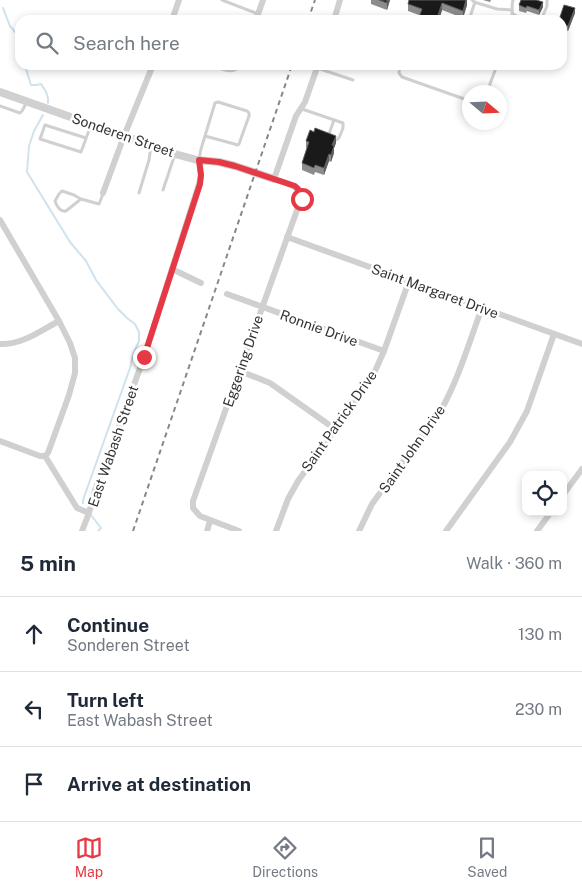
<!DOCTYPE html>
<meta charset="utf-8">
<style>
body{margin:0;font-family:"Public Sans",sans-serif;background:#f2f2f3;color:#1f2937}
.controls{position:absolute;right:15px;bottom:15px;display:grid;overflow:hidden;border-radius:10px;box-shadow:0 2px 8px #0003}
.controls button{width:45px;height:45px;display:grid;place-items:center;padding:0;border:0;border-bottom:1px solid #e0e1e3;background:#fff;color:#1f2937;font:25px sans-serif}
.compass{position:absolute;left:462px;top:85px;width:45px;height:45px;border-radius:50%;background:#fff;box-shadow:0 2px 8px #0003;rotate:109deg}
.stop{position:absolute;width:15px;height:15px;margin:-11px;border:4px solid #e63946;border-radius:50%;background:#fff}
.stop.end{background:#e63946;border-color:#fff;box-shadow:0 1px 5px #0008}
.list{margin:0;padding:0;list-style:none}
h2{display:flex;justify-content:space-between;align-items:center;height:65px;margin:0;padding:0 20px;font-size:21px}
h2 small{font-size:16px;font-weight:400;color:#747a83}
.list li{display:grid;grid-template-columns:32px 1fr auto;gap:15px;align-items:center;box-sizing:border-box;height:75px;padding:0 20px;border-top:1px solid #e0e1e3}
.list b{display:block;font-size:19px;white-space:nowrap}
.list p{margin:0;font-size:16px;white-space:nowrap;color:#747a83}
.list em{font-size:16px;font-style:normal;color:#747a83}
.icon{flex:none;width:28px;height:28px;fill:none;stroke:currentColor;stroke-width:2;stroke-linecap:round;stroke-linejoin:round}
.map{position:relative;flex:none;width:582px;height:531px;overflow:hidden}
.search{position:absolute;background:#fff;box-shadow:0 2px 8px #0003;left:15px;right:15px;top:15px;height:55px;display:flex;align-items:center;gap:12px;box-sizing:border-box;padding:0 18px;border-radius:15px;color:#747a83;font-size:19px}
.sheet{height:290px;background:#fff}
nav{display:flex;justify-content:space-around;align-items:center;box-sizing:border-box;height:70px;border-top:1px solid #e0e1e3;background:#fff;font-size:14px;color:#747a83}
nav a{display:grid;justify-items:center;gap:2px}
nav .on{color:#e63946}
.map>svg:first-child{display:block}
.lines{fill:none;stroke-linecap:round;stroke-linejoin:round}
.stream{stroke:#cfe2ee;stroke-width:2}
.service{stroke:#d0d0d0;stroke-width:3}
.minor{stroke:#d0d0d0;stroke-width:6}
.tertiary{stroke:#d0d0d0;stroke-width:8}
.rail{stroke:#888;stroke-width:2;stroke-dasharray:5 4;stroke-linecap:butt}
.wall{fill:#8c8c8c}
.shaded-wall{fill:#5f5f5f}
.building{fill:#1a1a1a;stroke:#5f5f5f}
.route{stroke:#e63946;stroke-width:6}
.labels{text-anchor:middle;stroke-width:5;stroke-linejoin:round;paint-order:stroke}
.street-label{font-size:14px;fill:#333;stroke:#fff}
</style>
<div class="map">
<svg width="582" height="531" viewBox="0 0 582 531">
<rect width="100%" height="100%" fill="#fff"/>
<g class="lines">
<g class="stream">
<path d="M3 8 10 26 20 38"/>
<path d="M27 65 26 69 31 85H36L41 84C45 90 49 95 48 103"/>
<path d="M43 115 34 131 29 146 27 172 70 242 86 261 96 280 118 309 127 318 135 324 139 332V341L133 355 130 368 83 500V503"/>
<path d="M91 515 101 528 98 531"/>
</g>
<g class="service">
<path d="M222 0 258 14"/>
<path d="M472 0 474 2 497 9 512 10"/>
<path d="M513 14 524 20"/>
<path d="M469 20 475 2"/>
<path d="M512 20C513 13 511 7 513 0"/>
<path d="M541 20 547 6V0"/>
<path d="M400 65 399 73 402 77 470 101"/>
<path d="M317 68 353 80"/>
<path d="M487 92 497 65"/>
<path d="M0 106 20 113 22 111 27 102"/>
<path d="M302 109 343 123V128L339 138 336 140"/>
<path d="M330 136 329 134 334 120"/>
<path d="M86 138 45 125 40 139 81 152 91 125"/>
<path d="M199 159 201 149 215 103 218 102 247 111 249 113V116L239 144 238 145 205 136"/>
<path d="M163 190 175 154"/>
<path d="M139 193 149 160 151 146"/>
<path d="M81 199 74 195 62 191 59 194 55 201C57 207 60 212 66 211L81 199 99 204 103 194"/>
</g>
<g class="minor">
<path d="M172 20 179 0"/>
<path d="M256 20 263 0"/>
<path d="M334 20 340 0"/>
<path d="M215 65C224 68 232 73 239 65"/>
<path d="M103 193 124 136 153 65"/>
<path d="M0 220 59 321 70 343 75 358V373L69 395 48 453 45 456"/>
<path d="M287 237 582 344"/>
<path d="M172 269 201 283"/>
<path d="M227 294 384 351"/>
<path d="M0 344C22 345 40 331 59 321"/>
<path d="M240 371 270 383 335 429"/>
<path d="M0 441 40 456H45"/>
<path d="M45 456 77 508 89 513"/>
<path d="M563 495 582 469"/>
<path d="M82 531 89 513 95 490 112 446 144 357 199 184 201 175 199 160"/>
<path d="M207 531 210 521"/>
<path d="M239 531 200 516 193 508V501L301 199C300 185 286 183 274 179L296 116 305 102 318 65"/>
<path d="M276 531 288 499 298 481 372 378 384 351 409 281"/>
<path d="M359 531 372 504 441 410C459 378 469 342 482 308"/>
<path d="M446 531 510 442 527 411 554 334"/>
<path d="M537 531 551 512"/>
</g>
<path class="tertiary" d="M0 92 175 154 197 160 219 162 235 166 274 179"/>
<g class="rail">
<path d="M308 20 315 0"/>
<path d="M133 531 292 65"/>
</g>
</g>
<g class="wall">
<path d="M371 0H390L387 10 371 4Z"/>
<path d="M467 0V5L463 18 442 10 439 20 419 15 408 11V4Z"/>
<path d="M483 0H491L490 2Z"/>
<path d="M519 5 543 7 539 15 527 11 526 13 519 11Z"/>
<path d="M575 13 568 31 562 29V20Z"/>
<path d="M306 141 336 143 334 148V153L331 162 329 161 324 175 315 172 314 175 302 170V163L307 148H306Z"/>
</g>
<g class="shaded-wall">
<path d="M387 0H390L387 10Z"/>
<path d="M466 0H467V5L463 18V11Z"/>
<path d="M543 2V7L539 15V10Z"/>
<path d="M442 3V10L439 20 437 18Z"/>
<path d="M575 8V13L568 31V26Z"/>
<path d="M336 136V143L334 148V153L331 162V155L332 145Z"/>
<path d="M329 154V161L324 175V168Z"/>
</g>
<g class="building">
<path d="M379 0H387V3Z"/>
<path d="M409 0H466L463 11 442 3 437 18 440 20H418L422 9 408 4Z"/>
<path d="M521 0H536L543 2 539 10 527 6 526 8 519 5Z"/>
<path d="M564 5 575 8 568 26 562 23V20H559Z"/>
<path d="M315 128 336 136 332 145 334 146 331 155 329 154 324 168 315 165 314 168 302 163 309 142 306 141 310 130 314 132Z"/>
</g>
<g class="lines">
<path class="route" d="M144 357 200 184 201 175 199 160 219 162 235 166 295 186C300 190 301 193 302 199"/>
</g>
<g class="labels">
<g class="street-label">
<text transform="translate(123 135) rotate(19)" y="5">Sonderen Street</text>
<text transform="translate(435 291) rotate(20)" y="5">Saint Margaret Drive</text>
<text transform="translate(319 328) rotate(20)" y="5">Ronnie Drive</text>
<text transform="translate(243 361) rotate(-71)" y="5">Eggering Drive</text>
<text transform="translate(339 421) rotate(-55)" y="5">Saint Patrick Drive</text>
<text transform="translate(113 446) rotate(-71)" y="5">East Wabash Street</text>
<text transform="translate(412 449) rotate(-55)" y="5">Saint John Drive</text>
</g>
</g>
</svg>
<div class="controls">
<button><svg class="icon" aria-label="locate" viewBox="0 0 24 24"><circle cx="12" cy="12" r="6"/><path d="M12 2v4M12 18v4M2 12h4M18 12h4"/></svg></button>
</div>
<svg class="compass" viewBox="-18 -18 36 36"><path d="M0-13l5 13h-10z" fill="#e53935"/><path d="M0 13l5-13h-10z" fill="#747a83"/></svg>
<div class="stop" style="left:302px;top:199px"></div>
<div class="stop end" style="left:144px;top:357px"></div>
<div class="search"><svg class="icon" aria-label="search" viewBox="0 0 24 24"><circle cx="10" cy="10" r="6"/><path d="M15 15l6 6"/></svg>Search here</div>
</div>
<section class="sheet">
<h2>5 min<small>Walk · 360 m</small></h2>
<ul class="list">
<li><svg class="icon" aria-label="ahead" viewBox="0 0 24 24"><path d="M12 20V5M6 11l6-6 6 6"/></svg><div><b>Continue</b><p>Sonderen Street</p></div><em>130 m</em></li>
<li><svg class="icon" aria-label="left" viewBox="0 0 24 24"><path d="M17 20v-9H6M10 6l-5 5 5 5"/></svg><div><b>Turn left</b><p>East Wabash Street</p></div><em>230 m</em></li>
<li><svg class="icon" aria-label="arrive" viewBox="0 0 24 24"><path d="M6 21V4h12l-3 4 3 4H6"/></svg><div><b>Arrive at destination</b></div></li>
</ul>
</section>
<nav>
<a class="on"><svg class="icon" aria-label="map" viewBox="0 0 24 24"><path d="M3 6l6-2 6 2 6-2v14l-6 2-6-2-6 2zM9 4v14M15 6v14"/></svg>Map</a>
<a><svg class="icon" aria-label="directions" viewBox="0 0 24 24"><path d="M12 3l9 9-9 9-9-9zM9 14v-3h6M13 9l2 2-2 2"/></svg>Directions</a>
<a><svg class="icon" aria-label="saved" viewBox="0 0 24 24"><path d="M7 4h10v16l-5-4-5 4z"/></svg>Saved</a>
</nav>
